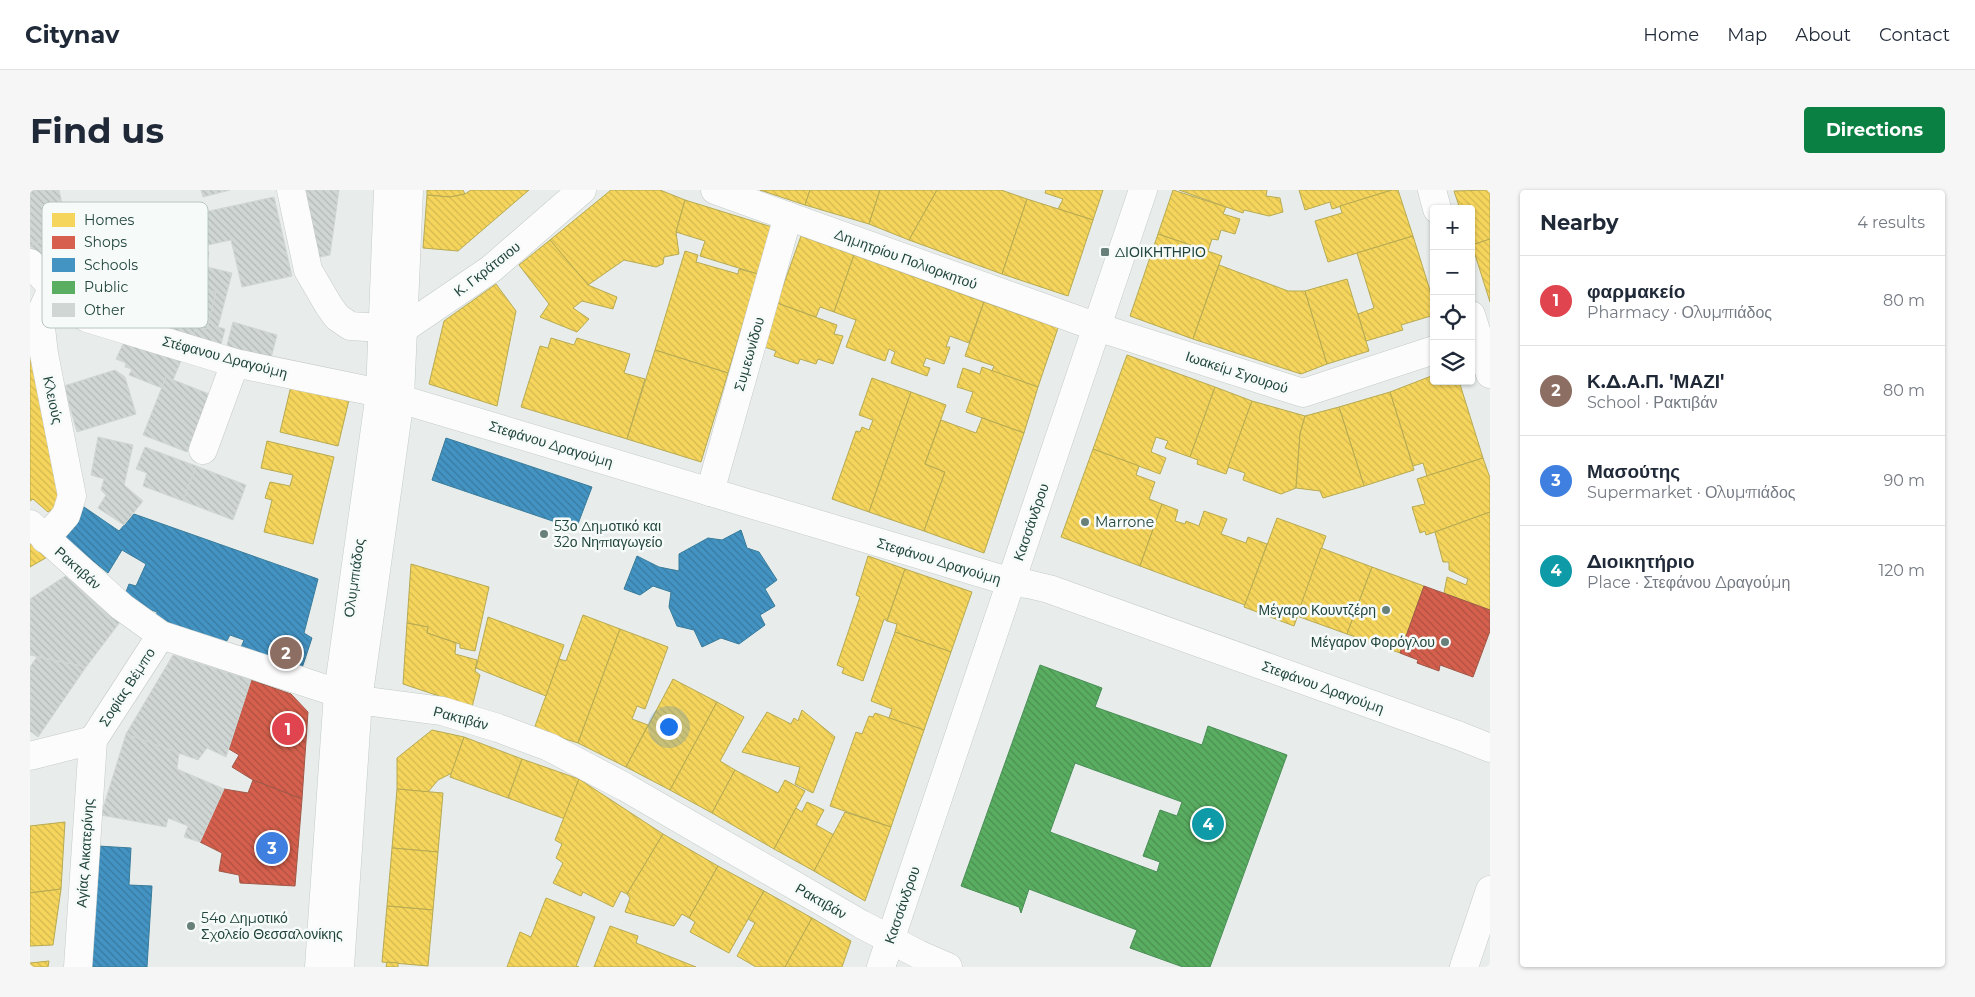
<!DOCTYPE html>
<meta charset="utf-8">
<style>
body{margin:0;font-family:Montserrat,sans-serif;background:#f6f6f7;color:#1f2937}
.controls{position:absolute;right:15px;top:15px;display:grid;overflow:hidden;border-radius:5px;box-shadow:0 1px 4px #0004}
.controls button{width:45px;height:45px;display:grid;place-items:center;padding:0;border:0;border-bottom:1px solid #e0e1e3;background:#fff;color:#1f2937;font:25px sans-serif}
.you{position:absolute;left:638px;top:536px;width:18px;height:18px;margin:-12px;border:4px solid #fff;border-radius:50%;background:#1a73e8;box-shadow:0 0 0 8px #1a73e833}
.badge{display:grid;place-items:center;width:32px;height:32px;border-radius:50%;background:#0b8043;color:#fff;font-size:16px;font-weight:700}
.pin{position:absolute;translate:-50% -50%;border:2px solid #fff;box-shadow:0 1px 5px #0006}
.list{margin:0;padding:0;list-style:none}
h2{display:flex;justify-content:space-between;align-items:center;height:65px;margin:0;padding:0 20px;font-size:21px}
h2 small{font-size:16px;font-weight:400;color:#747a83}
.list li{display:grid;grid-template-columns:32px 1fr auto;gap:15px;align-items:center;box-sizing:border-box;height:90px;padding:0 20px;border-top:1px solid #e0e1e3}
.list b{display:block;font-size:19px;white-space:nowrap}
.list p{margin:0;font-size:16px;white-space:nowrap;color:#747a83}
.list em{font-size:16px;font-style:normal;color:#747a83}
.icon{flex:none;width:28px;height:28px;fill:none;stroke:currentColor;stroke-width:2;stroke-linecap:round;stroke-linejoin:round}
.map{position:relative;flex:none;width:1460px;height:777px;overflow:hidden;border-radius:5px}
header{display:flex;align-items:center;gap:30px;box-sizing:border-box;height:70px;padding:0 25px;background:#fff;border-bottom:1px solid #e0e1e3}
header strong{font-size:24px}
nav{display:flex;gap:28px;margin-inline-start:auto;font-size:18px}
.intro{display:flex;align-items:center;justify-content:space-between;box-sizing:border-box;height:120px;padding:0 30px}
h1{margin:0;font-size:35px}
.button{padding:12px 22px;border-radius:5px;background:#0b8043;color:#fff;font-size:18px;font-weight:700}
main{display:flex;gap:30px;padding:0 30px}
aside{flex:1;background:#fff;border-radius:5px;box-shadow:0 1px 4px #0004}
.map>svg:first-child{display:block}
.homes{fill:url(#homes-back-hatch);stroke:#b6aa52}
.shops{fill:url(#shops-back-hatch);stroke:#a05848}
.schools{fill:url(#schools-back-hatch);stroke:#397c9a}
.public{fill:url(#public-back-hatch);stroke:#498e56;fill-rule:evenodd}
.building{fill:url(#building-back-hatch);stroke:#d0d6d4}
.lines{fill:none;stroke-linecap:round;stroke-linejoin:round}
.street-casing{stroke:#c4cac8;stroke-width:29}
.secondary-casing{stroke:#c3cbc8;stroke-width:29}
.street{stroke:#fcfcfc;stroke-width:28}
.secondary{stroke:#fcfcfc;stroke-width:28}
.poi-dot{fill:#678079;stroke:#f6fbf9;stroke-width:2}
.labels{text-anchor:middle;stroke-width:5;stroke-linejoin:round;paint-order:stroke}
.poi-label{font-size:14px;fill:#21453c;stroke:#f6fbf9;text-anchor:start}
.street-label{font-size:14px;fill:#21453c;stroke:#f6fbf9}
.key{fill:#f6fbf9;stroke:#b6c4c0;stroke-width:1}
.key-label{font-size:14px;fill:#21453c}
</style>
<header>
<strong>Citynav</strong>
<nav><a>Home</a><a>Map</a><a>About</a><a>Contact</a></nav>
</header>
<div class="intro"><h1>Find us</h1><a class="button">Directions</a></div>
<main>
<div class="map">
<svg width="1460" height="777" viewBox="0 0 1460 777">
<defs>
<pattern id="homes-back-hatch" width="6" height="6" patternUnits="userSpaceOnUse" patternTransform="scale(1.25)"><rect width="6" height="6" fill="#f6d55c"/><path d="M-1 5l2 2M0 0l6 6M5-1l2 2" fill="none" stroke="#d3b851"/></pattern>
<pattern id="shops-back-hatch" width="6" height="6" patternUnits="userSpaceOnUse" patternTransform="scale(1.25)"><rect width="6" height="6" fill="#d6604d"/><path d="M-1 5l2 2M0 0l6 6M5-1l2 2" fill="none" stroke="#ad5141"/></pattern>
<pattern id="schools-back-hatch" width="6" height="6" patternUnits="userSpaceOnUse" patternTransform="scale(1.25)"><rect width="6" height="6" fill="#4393c3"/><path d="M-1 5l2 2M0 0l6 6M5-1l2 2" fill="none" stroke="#387aa0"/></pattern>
<pattern id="public-back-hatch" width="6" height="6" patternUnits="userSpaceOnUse" patternTransform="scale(1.25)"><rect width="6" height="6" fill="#5aae61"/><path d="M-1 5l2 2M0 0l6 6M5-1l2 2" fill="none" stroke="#4a8f51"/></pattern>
<pattern id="building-back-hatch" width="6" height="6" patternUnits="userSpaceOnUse" patternTransform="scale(1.25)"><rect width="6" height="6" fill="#d0d6d4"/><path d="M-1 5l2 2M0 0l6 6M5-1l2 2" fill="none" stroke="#b2b9b7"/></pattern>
</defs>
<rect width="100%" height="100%" fill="#e8edeb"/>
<g class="homes">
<path d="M397 0H433L435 4 420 7 397 5Z"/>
<path d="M441 0H499L428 61 393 58 397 5 420 7 435 4Z"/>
<path d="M581 0H630L655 10 646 42 649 64 634 67 633 74 626 77 594 70 558 95 520 50Z"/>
<path d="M730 0H780L775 15Z"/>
<path d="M780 0H850L839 34 775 15Z"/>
<path d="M850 0H907L879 50 839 34Z"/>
<path d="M907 0H971L997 9 972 84 879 50Z"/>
<path d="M1016 0H1073L1063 30 1028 19 1033 9 1015 3Z"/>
<path d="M1143 0 1196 17 1193 24 1210 29 1205 44 1191 40 1188 50 1182 49 1178 61 1128 44Z"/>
<path d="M1149 0H1237L1236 6 1250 8 1253 22 1239 26 1214 20 1213 23Z"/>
<path d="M1269 0H1362L1302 19 1300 12 1275 20Z"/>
<path d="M1362 0H1368L1383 46 1298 72 1285 31 1312 23 1310 16Z"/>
<path d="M1460 0V49L1442 55 1441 19H1430L1424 1Z"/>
<path d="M997 9 1063 30 1038 106 972 84Z"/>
<path d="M655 10 742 37 728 84 670 66 675 51 646 42Z"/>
<path d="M1128 44 1192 66 1163 149 1100 126Z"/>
<path d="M771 46 824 65 804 122 790 117 786 127 747 113Z"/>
<path d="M1383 46 1404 113V125L1371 135 1373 140 1336 151 1328 124 1344 118 1327 63Z"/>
<path d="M1460 49V112L1442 55Z"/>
<path d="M520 50 558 95 587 107 583 119 552 111 543 118 559 129 547 142 510 127 519 114 489 75Z"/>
<path d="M655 61 668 65 666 72 708 84 709 79 728 84 698 183 625 160Z"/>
<path d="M824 65 954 112 939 153 920 146 916 157H920L914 174 896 168 893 176 900 178 897 186 861 173 865 162 859 159 855 171 816 157 826 130 804 122Z"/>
<path d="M1189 75 1258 101H1275L1297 174 1271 184 1163 149Z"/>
<path d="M1317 89 1339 161 1297 174 1275 101Z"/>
<path d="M466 94 486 121 467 216 399 194 414 131Z"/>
<path d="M954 112 1028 138 1008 197 962 181 964 176 935 166Z"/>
<path d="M747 113 807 135 804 144 813 146 803 174 788 169 786 174 770 169 768 174 744 166 746 161 732 156Z"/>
<path d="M521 148 544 155 547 148 600 164 594 183 615 189 597 249 491 217 510 156 518 158Z"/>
<path d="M0 158 36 312 18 322 3 309 0 311Z"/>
<path d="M625 160 698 183 671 272 597 249Z"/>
<path d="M1097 165 1185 197 1160 267 1135 258 1138 251 1126 247 1121 262 1136 268 1130 284 1063 259Z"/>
<path d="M952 177 1008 197 994 243 936 222 943 202 927 197 933 178 950 184Z"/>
<path d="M1404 185V191H1429L1453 268 1397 286 1393 273 1383 276 1360 202Z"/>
<path d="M842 188 881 202 839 322 802 309 826 241 830 242 832 237 839 240 843 230 829 225Z"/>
<path d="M261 196 319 210 308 256 250 242Z"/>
<path d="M1185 197 1222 211 1196 284 1167 274 1168 270 1160 267Z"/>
<path d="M881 202 916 215 895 274 915 282 894 341 839 322Z"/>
<path d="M1360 202 1384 280 1334 296 1309 217Z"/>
<path d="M1222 211 1275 226 1270 244 1266 298 1251 304 1213 290 1215 283 1198 277Z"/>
<path d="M1309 217 1334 296 1293 308 1290 301 1266 298 1270 244 1275 226Z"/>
<path d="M952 228 994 243 954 363 894 341 915 282 895 274 911 230 946 243Z"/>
<path d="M237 251 304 267 283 354 234 342 242 310 235 308 240 292 260 296 263 285 231 278Z"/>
<path d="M1063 259 1109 276 1106 285 1125 292 1119 309 1132 314 1110 376 1031 347Z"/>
<path d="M1453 268 1460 288V322L1405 342 1396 345 1395 341 1390 343 1382 317 1395 314 1387 289Z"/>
<path d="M1132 314 1148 320 1145 331 1155 334 1156 331 1169 336 1174 321 1197 329 1191 344 1216 353 1218 347 1237 354 1215 415 1110 376Z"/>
<path d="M1460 322V420L1414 403 1417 387 1436 395 1438 389 1419 380V372H1413L1405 342Z"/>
<path d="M1247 328 1296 346 1264 436 1214 417Z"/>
<path d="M0 348 19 366 0 377Z"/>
<path d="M1291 358 1342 377 1317 444 1267 426Z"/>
<path d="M838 366 875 379 857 431 854 429 833 491 812 483 814 478 807 475 830 407 826 405Z"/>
<path d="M381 374 459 397 445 461 430 458V454L397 443 398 437 377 433Z"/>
<path d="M1342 377 1394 396 1370 463 1317 444Z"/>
<path d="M875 379 942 402 921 462 865 442 867 434 857 431Z"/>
<path d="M553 425 590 439 548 553 504 539 529 469 536 471Z"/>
<path d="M458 427 534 455 516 506 446 478Z"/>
<path d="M377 433 398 437 397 443 426 453 425 464 447 470 445 481 450 485 442 517 373 494Z"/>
<path d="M590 439 638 457 615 519 607 516 602 529 618 535 596 577 548 553Z"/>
<path d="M865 442 921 462 894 540 859 528 862 519 841 511Z"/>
<path d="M643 489 687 512 640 600 596 577Z"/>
<path d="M687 512 714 527 690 571 705 580 682 623 640 600Z"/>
<path d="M772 520 805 547 783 603 765 594 770 577 712 562 737 522 761 534 764 528 768 531Z"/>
<path d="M845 523 894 540 861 637 800 616 826 542 832 544 839 526 843 527Z"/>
<path d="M402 540 434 547 422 583 408 590 398 602 367 599V568Z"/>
<path d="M434 547 492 569 478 608 420 587Z"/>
<path d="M492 569 549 589 535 629 478 608Z"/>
<path d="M705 580 748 603 755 590 775 601 744 659 682 623Z"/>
<path d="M549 589 633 644 597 704 591 701 583 717 553 702 551 706 523 693 533 673 526 668 532 654 525 650Z"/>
<path d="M367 599 413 603 408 662 362 658Z"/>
<path d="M777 612 794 620 786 635 804 645 784 681 744 659 766 618 772 622Z"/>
<path d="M815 622 861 637 835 711 784 681Z"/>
<path d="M35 632 31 699 0 703V636Z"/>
<path d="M633 644 688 676 659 728 652 724 644 736 595 722 600 708 597 704Z"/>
<path d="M362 658 408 662 403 720 357 716Z"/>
<path d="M688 676 734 701 699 763 660 742 665 732 659 728Z"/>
<path d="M31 699 23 755 0 756V703Z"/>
<path d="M734 701 782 728 755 777H726L707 766 725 733 718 729Z"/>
<path d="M516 708 565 727 546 776 549 777H477L490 742 501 747Z"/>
<path d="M357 716 403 720 398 776 352 772Z"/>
<path d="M782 728 821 751 812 777H755Z"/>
<path d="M580 736 608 746 606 753 666 777H564Z"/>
<path d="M19 771 18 777H0V773Z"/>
<path d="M357 772 368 773V777H356Z"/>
</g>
<g class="shops">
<path d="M1394 396 1460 420V441L1443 487 1410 475 1409 481 1387 473 1388 470 1370 463Z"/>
<path d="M221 490 261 504 278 522 272 609 223 590 202 577 209 565 199 559Z"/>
<path d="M223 590 272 609 265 696 210 693 209 685 189 681 192 663 170 652 194 599 218 603Z"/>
</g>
<g class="schools">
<path d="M416 248 562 297 546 339 402 290Z"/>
<path d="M54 317 89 341 104 324 288 389 274 443 282 448 272 478 210 460 214 450 200 445 193 458 126 435 127 422 93 410 99 394 106 396 116 374 92 360 78 383 33 347Z"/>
<path d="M711 340 717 358 729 362 747 390 735 399 745 416 730 425 735 435 709 454 691 448 672 457 664 440 647 436 639 417 641 402 623 396 610 405 594 399 607 366 629 377 649 381V364L678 348 692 350Z"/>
<path d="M68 656 101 658 99 695 122 696 117 777H61Z"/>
</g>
<path class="public" d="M1010 475 1072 498 1065 517 1172 555 1178 536 1257 565 1180 777H1153L1100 758 1107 740 999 699 991 723 989 717 931 696ZM1045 573 1152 612 1147 626 1130 620 1113 666 1130 672 1127 682 1020 642Z"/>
<g class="building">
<path d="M0 0H29L32 14 38 12 45 36 0 56Z"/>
<path d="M171 0H200L173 7Z"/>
<path d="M271 0H309L300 65 290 67 282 60Z"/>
<path d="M244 7 262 86 212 97 201 50 117 68 110 36Z"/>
<path d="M40 39 41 46 48 47 59 95 34 97 0 56Z"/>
<path d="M58 44 63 59 97 58 103 74 114 75 179 62 172 99 186 102 177 139 166 136 161 155 58 121 59 95 48 47Z"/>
<path d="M177 77 202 83 188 137 195 139 189 162 161 155 166 136 177 139 186 102 172 99Z"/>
<path d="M203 132 247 145 240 172 196 159Z"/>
<path d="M96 148 153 166 143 190 136 187 132 198 99 185 102 179 95 177 96 173 86 169Z"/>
<path d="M85 180 95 187 106 224 47 242 34 196Z"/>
<path d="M136 187 179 204 157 262 113 245Z"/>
<path d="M68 247 103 255 94 295 113 311 94 335 68 318 76 305 71 300 74 289 61 285Z"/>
<path d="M115 257 166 276 153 311 113 296 117 283 106 279Z"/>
<path d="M166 276 216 295 203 330 153 311Z"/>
<path d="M37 385 90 432 56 477 0 465V409Z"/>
<path d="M143 465 221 490 196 567 177 558 168 570 96 544Z"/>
<path d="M7 467 56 477 8 547 0 541V477Z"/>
<path d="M96 544 149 563 147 579 194 599 170 652 154 647 158 636 138 628 136 637 71 625Z"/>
</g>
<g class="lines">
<defs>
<g id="street">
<path d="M261 0 278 80 299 116 307 127 320 136 352 138"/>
<path d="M685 0 1067 137 1273 203 1404 160"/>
<path d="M1402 0 1407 19"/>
<path d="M0 73 42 119 57 128 205 173 350 203"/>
<path d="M1441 125 1460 184"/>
<path d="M173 260 205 173"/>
<path d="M680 302 758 26"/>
<path d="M0 334 92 417 131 445 308 503"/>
<path d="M15 349 36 325 42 306 14 164 11 138 12 121 22 98"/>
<path d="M0 566 63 550"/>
<path d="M48 777 63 550 131 445"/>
</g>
<g id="secondary">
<path d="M359 139H373L461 79 552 0"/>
<path d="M350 203 981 392 998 394 1019 399 1430 546 1460 558"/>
<path d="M312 504 328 510 412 521 468 538 519 557 595 597 831 734 888 764 918 777"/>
<path d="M289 777 308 503 350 203 358 0"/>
<path d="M310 777 328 510 370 208 379 0"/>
<path d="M851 777 1113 0"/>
<path d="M1434 777 1460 700"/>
</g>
</defs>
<use href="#street" class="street-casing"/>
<use href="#secondary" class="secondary-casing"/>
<use href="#street" class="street"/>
<use href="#secondary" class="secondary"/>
</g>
<g class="poi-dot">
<rect x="1070" y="57" width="10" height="10" rx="2.5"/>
<circle cx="1055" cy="332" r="5"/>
<circle cx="514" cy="344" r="5"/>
<circle cx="1356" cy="420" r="5"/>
<circle cx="1415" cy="452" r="5"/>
<circle cx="161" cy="736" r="5"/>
</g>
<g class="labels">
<g class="poi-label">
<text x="1085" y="67">ΔΙΟΙΚΗΤΗΡΙΟ</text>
<text x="1065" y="337">Marrone</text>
<text x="524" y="341">53ο Δημοτικό και<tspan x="524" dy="16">32ο Νηπιαγωγείο</tspan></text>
<text x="1346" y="425" text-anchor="end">Μέγαρο Κουντζέρη</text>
<text x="1405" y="457" text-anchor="end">Μέγαρον Φορόγλου</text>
<text x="171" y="733">54ο Δημοτικό<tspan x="171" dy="16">Σχολείο Θεσσαλονίκης</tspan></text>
</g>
<g class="street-label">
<text transform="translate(876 69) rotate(20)" y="5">Δημητρίου Πολιορκητού</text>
<text transform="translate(457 79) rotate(-38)" y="5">Κ. Γκράτσιου</text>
<text transform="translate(719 164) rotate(-74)" y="5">Συμεωνίδου</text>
<text transform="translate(195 167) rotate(15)" y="5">Στέφανου Δραγούμη</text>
<text transform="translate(1207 182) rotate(18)" y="5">Ιωακείμ Σγουρού</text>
<text transform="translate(23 210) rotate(78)" y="5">Κλειούς</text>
<text transform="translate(521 254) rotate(17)" y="5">Στεφάνου Δραγούμη</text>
<text transform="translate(1001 332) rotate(-71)" y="5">Κασσάνδρου</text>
<text transform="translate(909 371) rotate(17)" y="5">Στεφάνου Δραγούμη</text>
<text transform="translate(48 378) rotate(42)" y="5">Ρακτιβάν</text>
<text transform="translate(324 388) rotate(-82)" y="5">Ολυμπιάδος</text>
<text transform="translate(97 497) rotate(-57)" y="5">Σοφίας Βέμπο</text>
<text transform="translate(1293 497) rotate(20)" y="5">Στεφάνου Δραγούμη</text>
<text transform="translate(431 528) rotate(15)" y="5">Ρακτιβάν</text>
<text transform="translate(55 663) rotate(-86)" y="5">Αγίας Αικατερίνης</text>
<text transform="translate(791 711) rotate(30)" y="5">Ρακτιβάν</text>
<text transform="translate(872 715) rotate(-71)" y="5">Κασσάνδρου</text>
</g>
</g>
<rect x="12" y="12" width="166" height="126" rx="8" class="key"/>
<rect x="22" y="23" width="23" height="14" fill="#f6d55c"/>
<rect x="22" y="46" width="23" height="13" fill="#d6604d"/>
<rect x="22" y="68" width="23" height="14" fill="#4393c3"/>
<rect x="22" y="91" width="23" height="13" fill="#5aae61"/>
<rect x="22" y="113" width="23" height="14" fill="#d0d6d4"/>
<g class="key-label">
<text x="54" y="35">Homes</text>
<text x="54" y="57">Shops</text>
<text x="54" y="80">Schools</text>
<text x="54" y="102">Public</text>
<text x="54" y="125">Other</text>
</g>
</svg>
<div class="controls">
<button>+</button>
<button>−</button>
<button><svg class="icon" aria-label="locate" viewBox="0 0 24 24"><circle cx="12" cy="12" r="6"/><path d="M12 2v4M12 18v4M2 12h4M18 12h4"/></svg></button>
<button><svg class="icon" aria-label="layers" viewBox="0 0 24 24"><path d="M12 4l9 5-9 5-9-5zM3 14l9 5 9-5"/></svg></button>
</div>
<div class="you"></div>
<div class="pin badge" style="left:258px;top:539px;background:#e0444e">1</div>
<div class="pin badge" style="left:256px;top:463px;background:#8d6e63">2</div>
<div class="pin badge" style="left:242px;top:658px;background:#3f7fe0">3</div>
<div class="pin badge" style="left:1178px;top:634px;background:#0f9aa8">4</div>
</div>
<aside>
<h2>Nearby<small>4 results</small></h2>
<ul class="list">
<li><span class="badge" style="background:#e0444e">1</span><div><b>φαρμακείο</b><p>Pharmacy · Ολυμπιάδος</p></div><em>80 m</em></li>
<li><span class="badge" style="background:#8d6e63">2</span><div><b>Κ.Δ.Α.Π. 'ΜΑΖΙ'</b><p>School · Ρακτιβάν</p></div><em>80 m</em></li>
<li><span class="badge" style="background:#3f7fe0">3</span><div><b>Μασούτης</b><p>Supermarket · Ολυμπιάδος</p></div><em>90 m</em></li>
<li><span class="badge" style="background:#0f9aa8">4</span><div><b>Διοικητήριο</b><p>Place · Στεφάνου Δραγούμη</p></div><em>120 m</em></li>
</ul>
</aside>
</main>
